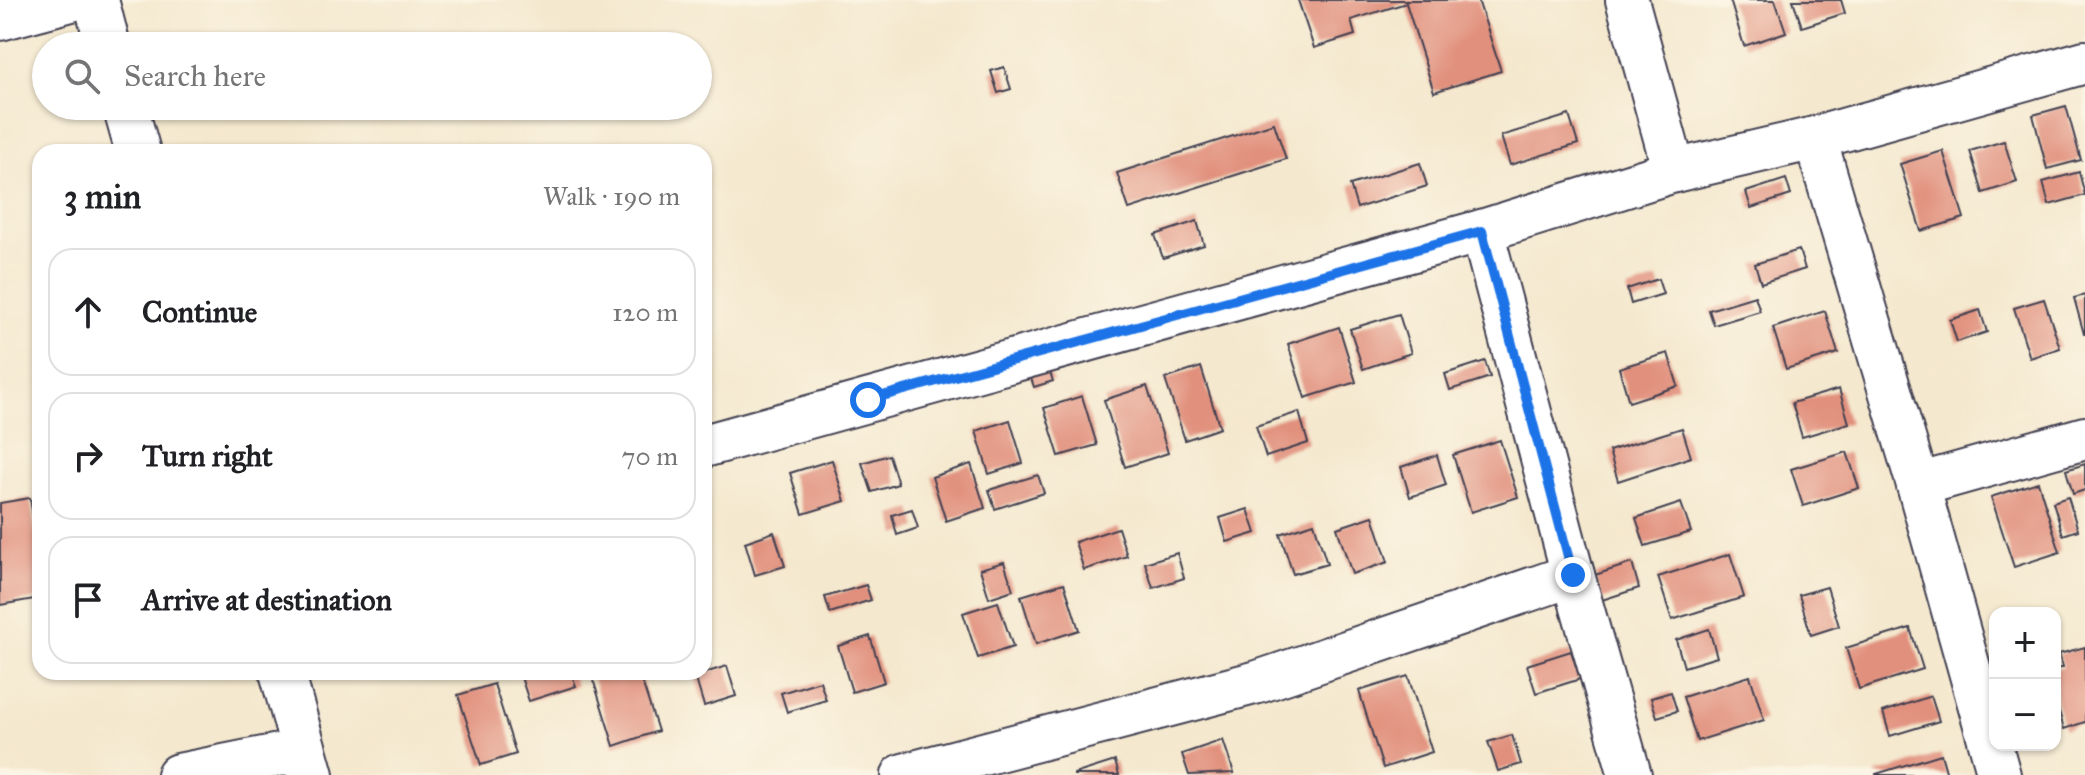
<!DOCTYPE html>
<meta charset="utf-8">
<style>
body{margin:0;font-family:"IM FELL Great Primer",serif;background:#f2f2f2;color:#202124}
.controls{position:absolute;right:24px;bottom:24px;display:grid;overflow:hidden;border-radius:16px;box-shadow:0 2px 6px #0004}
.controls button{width:72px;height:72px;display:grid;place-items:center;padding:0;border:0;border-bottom:2px solid #e0e0e0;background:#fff;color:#202124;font:40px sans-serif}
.stop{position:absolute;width:24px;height:24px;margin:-18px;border:6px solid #1a73e8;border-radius:50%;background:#fff}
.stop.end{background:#1a73e8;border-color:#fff;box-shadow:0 2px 8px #0008}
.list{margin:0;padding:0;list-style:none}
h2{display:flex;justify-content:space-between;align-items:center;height:104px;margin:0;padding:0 32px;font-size:34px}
h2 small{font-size:26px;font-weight:400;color:#757577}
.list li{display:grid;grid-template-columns:52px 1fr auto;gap:24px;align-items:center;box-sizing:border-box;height:128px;margin:0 16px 16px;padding:0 16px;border:2px solid #e0e0e0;border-radius:24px}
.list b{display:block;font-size:30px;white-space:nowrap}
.list em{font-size:26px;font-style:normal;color:#757577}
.icon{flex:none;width:44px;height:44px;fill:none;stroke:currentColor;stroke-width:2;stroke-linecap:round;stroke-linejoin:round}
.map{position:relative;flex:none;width:2085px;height:775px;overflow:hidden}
.search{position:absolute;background:#fff;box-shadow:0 2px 6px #0004;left:32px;top:32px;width:680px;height:88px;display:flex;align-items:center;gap:20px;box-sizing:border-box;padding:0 28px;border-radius:44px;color:#757577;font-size:30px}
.panel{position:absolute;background:#fff;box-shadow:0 2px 6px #0004;left:32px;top:144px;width:680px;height:536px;border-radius:24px}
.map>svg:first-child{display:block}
.building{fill:#e1907d}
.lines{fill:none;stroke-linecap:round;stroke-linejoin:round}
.minor-casing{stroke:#424051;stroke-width:46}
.secondary-casing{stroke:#424051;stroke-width:48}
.minor{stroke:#fff;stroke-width:42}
.secondary{stroke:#fff;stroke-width:44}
.route{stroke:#1a73e8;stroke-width:10}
</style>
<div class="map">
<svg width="2085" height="775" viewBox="0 0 2085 775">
<rect width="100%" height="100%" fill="#fcf5e5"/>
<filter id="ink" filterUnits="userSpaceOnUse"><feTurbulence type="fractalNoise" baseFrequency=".0125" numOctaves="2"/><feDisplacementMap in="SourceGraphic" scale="16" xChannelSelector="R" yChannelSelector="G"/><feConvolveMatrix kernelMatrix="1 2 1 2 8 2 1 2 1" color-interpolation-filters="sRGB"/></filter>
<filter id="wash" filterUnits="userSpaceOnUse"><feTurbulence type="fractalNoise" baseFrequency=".006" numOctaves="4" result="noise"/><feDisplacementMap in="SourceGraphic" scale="32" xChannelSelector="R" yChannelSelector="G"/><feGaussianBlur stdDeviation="1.8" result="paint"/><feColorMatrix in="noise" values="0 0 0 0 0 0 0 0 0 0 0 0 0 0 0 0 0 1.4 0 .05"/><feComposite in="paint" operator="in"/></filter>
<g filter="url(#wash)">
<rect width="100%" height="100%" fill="#f4e8ce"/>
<g id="blocks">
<g class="building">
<path d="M1298 0H1478L1501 71 1434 92 1406 3 1351 20 1355 35 1314 48Z"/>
<path d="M1730 0H1775L1786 32 1744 46Z"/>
<path d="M1793 0H1841L1845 13 1802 27Z"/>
<path d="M1004 67 1011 89 998 93 991 71Z"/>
<path d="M2066 106 2081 160 2047 169 2033 115Z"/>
<path d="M1569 115 1578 144 1510 165 1501 136Z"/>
<path d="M1274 123 1286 159 1129 209 1117 173Z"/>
<path d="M2004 141 2017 182 1983 193 1970 151Z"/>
<path d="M1943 151 1964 218 1921 231 1900 164Z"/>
<path d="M1420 163 1427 186 1357 208 1350 185Z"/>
<path d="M2079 172 2085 195 2049 205 2043 182Z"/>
<path d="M1786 179 1791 195 1751 208 1746 192Z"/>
<path d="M1197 221 1204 245 1163 258 1155 235Z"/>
<path d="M1799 250 1805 269 1761 283 1755 264Z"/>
<path d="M1658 279 1663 294 1631 304 1627 289Z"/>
<path d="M2085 295V334H2084L2074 298Z"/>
<path d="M1755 296 1760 311 1714 325 1709 310Z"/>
<path d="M2044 299 2060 348 2030 358 2014 308Z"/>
<path d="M1980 310 1987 332 1957 342 1950 320Z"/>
<path d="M1825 311 1838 353 1786 369 1773 328Z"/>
<path d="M1399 314 1411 353 1363 369 1350 329Z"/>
<path d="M1339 327 1356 382 1305 398 1288 344Z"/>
<path d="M1668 353 1678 386 1629 402 1619 368Z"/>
<path d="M1485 361 1490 377 1450 390 1445 374Z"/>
<path d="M1047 363 1053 381 1034 387 1028 369Z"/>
<path d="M1201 367 1220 428 1185 440 1165 379Z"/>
<path d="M1147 386 1168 453 1125 467 1104 400Z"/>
<path d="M1839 389 1849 423 1802 437 1792 403Z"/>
<path d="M1082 396 1097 445 1059 456 1044 408Z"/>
<path d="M1299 412 1308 443 1266 457 1256 426Z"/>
<path d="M1010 420 1023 463 989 474 976 431Z"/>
<path d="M1682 428 1691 457 1618 481 1609 451Z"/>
<path d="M1500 440 1518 497 1471 512 1453 455Z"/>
<path d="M1847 452 1859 488 1803 506 1791 469Z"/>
<path d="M889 455 898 484 872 492 862 463Z"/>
<path d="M1437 455 1446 485 1410 497 1401 467Z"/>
<path d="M832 460 845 501 803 514 790 473Z"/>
<path d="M971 464 985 508 946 521 932 477Z"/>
<path d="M2085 464V490L2073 494 2066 470Z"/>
<path d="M1038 475 1044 493 995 509 989 490Z"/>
<path d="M2038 482 2060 552 2014 567 1991 497Z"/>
<path d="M2068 497 2078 530 2063 535 2053 502Z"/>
<path d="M30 498 40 557V598L0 605V503Z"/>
<path d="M1681 503 1691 532 1645 546 1636 518Z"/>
<path d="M912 509 918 528 897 535 892 515Z"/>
<path d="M1248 509 1256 533 1227 542 1220 518Z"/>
<path d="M1373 516 1388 562 1352 574 1337 528Z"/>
<path d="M1314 523 1327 564 1293 574 1280 534Z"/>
<path d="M1118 528 1127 556 1084 570 1075 542Z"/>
<path d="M774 532 785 566 755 575 745 542Z"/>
<path d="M1177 553 1184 578 1153 588 1145 563Z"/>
<path d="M1730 554 1744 597 1672 620 1658 577Z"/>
<path d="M1004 562 1013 590 989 598 980 569Z"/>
<path d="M1632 563 1639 588 1602 600 1595 575Z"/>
<path d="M1064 583 1079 630 1036 644 1021 596Z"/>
<path d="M866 585 871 600 830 613 825 597Z"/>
<path d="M1827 587 1839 626 1811 635 1799 595Z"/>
<path d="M998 602 1013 647 978 658 963 613Z"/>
<path d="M1910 628 1923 669 1859 689 1846 648Z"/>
<path d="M1709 629 1717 657 1684 667 1676 640Z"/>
<path d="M870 636 884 682 852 692 838 646Z"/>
<path d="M2085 647V722L2064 729 2055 697V670L2063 667 2059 654Z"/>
<path d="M1571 651 1580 679 1536 693 1527 665Z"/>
<path d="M727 666 736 696 704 706 695 676Z"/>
<path d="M528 672H571L576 686 529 701 520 674Z"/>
<path d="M606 672H639L658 731 614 746 592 676Z"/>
<path d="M1408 676 1432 752 1383 768 1359 691Z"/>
<path d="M1750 676 1764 720 1697 741 1683 697Z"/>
<path d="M820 681 826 700 787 712 781 693Z"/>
<path d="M494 684 516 754 481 765 458 695Z"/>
<path d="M1671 692 1677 711 1657 717 1651 698Z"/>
<path d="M1931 696 1939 721 1890 736 1883 712Z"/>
<path d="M1512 735 1521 764 1498 771 1488 742Z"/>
<path d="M1223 740 1234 773 1189 775 1182 754Z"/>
<path d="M1941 754 1947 775H1876V774Z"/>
<path d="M1115 761 1119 775H1074V774Z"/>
</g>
</g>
</g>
<g filter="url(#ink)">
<use href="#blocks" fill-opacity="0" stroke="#424051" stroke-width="2"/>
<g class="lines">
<defs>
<g id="minor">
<path d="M1627 0 1674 171"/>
<path d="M0 19 71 0"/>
<path d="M1815 138 1918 485 1999 775"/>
<path d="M1482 231 1573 575 1630 775"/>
<path d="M704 446 1482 231 1674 171 1815 138 2085 62"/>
<path d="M1918 485 2085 438"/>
<path d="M178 775 304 750"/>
<path d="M903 775 1258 682 1573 575"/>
</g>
<g id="secondary">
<path d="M96 0 108 46"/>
<path d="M125 106 138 152"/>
<path d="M282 672 311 775"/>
</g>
</defs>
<use href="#minor" class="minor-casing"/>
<use href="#secondary" class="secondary-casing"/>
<use href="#minor" class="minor"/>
<use href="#secondary" class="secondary"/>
</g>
</g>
<g class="lines" filter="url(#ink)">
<path class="route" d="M868 400 1482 231 1573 575"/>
</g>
</svg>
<div class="controls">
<button>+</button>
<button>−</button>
</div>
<div class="stop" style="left:868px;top:400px"></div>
<div class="stop end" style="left:1573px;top:575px"></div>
<div class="search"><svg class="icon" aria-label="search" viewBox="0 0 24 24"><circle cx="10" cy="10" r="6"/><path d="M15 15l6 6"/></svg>Search here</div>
<section class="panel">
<h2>3 min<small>Walk · 190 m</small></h2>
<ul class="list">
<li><svg class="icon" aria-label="ahead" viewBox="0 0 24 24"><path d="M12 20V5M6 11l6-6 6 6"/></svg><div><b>Continue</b></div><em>120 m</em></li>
<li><svg class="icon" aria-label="right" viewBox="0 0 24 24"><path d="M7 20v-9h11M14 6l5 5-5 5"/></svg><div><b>Turn right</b></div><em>70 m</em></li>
<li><svg class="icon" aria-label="arrive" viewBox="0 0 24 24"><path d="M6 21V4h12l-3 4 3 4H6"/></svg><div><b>Arrive at destination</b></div></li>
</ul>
</section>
</div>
